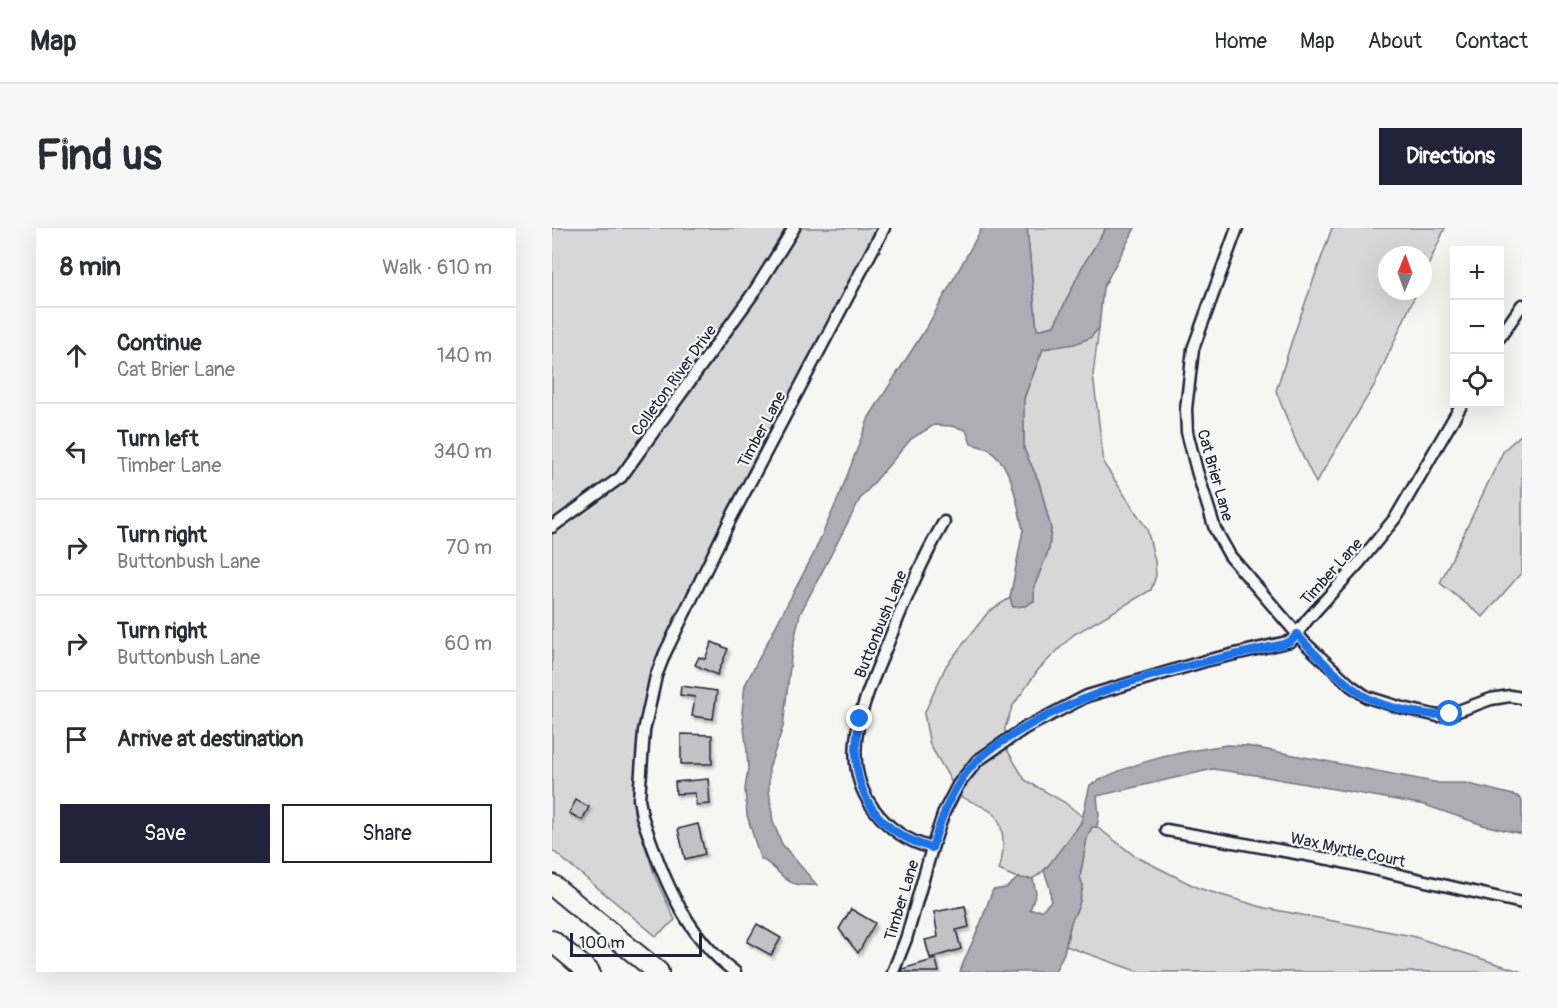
<!DOCTYPE html>
<meta charset="utf-8">
<style>
body{margin:0;font-family:Pangolin,sans-serif;background:#f7f7f7;color:#2b2b33}
.controls{position:absolute;right:18px;top:18px;display:grid;overflow:hidden;border-radius:0px;box-shadow:0 6px 24px #0002}
.controls button{width:54px;height:54px;display:grid;place-items:center;padding:0;border:0;border-bottom:2px solid #e1e1e2;background:#fff;color:#2b2b33;font:30px sans-serif}
.compass{position:absolute;left:826px;top:18px;width:54px;height:54px;border-radius:50%;background:#fff;box-shadow:0 6px 24px #0002;rotate:1deg}
.scale{position:absolute;left:18px;bottom:15px;width:132px;box-sizing:border-box;padding-left:6px;border:3px solid #22223b;border-top:0;font-size:16px;line-height:21px;white-space:nowrap;color:#22223b;-webkit-text-stroke:4px #f6f6f2;paint-order:stroke}
.stop{position:absolute;width:18px;height:18px;margin:-14px;border:4px solid #1a73e8;border-radius:50%;background:#fff}
.stop.end{background:#1a73e8;border-color:#fff;box-shadow:0 2px 6px #0008}
.list{margin:0;padding:0;list-style:none}
h2{display:flex;justify-content:space-between;align-items:center;height:78px;margin:0;padding:0 24px;font-size:26px}
h2 small{font-size:20px;font-weight:400;color:#7c7c81}
.list li{display:grid;grid-template-columns:39px 1fr auto;gap:18px;align-items:center;box-sizing:border-box;height:96px;padding:0 24px;border-top:2px solid #e1e1e2}
.list b{display:block;font-size:22px;white-space:nowrap}
.list p{margin:0;font-size:20px;white-space:nowrap;color:#7c7c81}
.list em{font-size:20px;font-style:normal;color:#7c7c81}
.actions{display:flex;gap:12px;padding:18px 24px}
.actions a{flex:1;padding:14px 0;border:2px solid #22223b;border-radius:0px;text-align:center;font-size:21px;color:#22223b}
.actions .main{background:#22223b;color:#fff}
.icon{flex:none;width:33px;height:33px;fill:none;stroke:currentColor;stroke-width:2;stroke-linecap:round;stroke-linejoin:round}
.map{position:relative;flex:none;width:970px;height:744px;overflow:hidden;border-radius:0px}
header{display:flex;align-items:center;gap:36px;box-sizing:border-box;height:84px;padding:0 30px;background:#fff;border-bottom:2px solid #e1e1e2}
header strong{font-size:28px}
nav{display:flex;gap:33px;margin-inline-start:auto;font-size:21px}
.intro{display:flex;align-items:center;justify-content:space-between;box-sizing:border-box;height:144px;padding:0 36px}
h1{margin:0;font-size:42px}
.button{padding:15px 27px;border-radius:0px;background:#22223b;color:#fff;font-size:21px;font-weight:700}
main{display:flex;gap:36px;padding:0 36px}
aside{flex:1;background:#fff;border-radius:0px;box-shadow:0 6px 24px #0002}
.map>svg:first-child{display:block}
.green{fill:#d7d7d7;stroke:#7c7c89;stroke-width:1.5}
.water{fill:#adadb3;stroke:#757583;stroke-width:1.5}
.building{fill:#c2c2c4;stroke:#22223b;stroke-width:1.5;filter:url(#shadow)}
.lines{fill:none;stroke-linecap:round;stroke-linejoin:round}
.street-casing{stroke:#22223b;stroke-width:15}
.highway-casing{stroke:#22223b;stroke-width:24}
.street{stroke:#f6f6f2;stroke-width:10}
.highway{stroke:#f6f6f2;stroke-width:20}
.route{stroke:#1a73e8;stroke-width:8}
.labels{text-anchor:middle;stroke-width:4.5;stroke-linejoin:round;paint-order:stroke}
.street-label{font-size:16px;fill:#22223b;stroke:#f6f6f2}
</style>
<header>
<strong>Map</strong>
<nav><a>Home</a><a>Map</a><a>About</a><a>Contact</a></nav>
</header>
<div class="intro"><h1>Find us</h1><a class="button">Directions</a></div>
<main>
<aside>
<h2>8 min<small>Walk · 610 m</small></h2>
<ul class="list">
<li><svg class="icon" aria-label="ahead" viewBox="0 0 24 24"><path d="M12 20V5M6 11l6-6 6 6"/></svg><div><b>Continue</b><p>Cat Brier Lane</p></div><em>140 m</em></li>
<li><svg class="icon" aria-label="left" viewBox="0 0 24 24"><path d="M17 20v-9H6M10 6l-5 5 5 5"/></svg><div><b>Turn left</b><p>Timber Lane</p></div><em>340 m</em></li>
<li><svg class="icon" aria-label="right" viewBox="0 0 24 24"><path d="M7 20v-9h11M14 6l5 5-5 5"/></svg><div><b>Turn right</b><p>Buttonbush Lane</p></div><em>70 m</em></li>
<li><svg class="icon" aria-label="right" viewBox="0 0 24 24"><path d="M7 20v-9h11M14 6l5 5-5 5"/></svg><div><b>Turn right</b><p>Buttonbush Lane</p></div><em>60 m</em></li>
<li><svg class="icon" aria-label="arrive" viewBox="0 0 24 24"><path d="M6 21V4h12l-3 4 3 4H6"/></svg><div><b>Arrive at destination</b></div></li>
</ul>
<div class="actions"><a class="main">Save</a><a>Share</a></div>
</aside>
<div class="map">
<svg width="970" height="744" viewBox="0 0 970 744">
<defs>
<filter id="shadow"><feDropShadow dx="2" dy="3" stdDeviation="1.5" flood-color="#0004"/></filter>
</defs>
<rect width="100%" height="100%" fill="#f6f6f2"/>
<filter id="ink" filterUnits="userSpaceOnUse"><feTurbulence type="fractalNoise" baseFrequency=".0167" numOctaves="2"/><feDisplacementMap in="SourceGraphic" scale="12" xChannelSelector="R" yChannelSelector="G"/><feConvolveMatrix kernelMatrix="1 2 1 2 8 2 1 2 1" color-interpolation-filters="sRGB"/></filter>
<g filter="url(#ink)">
<g class="green">
<path d="M0 0H328L231 179 100 447 88 502 82 584 104 651 123 692 104 708 0 622Z"/>
<path d="M475 0H554L530 39 502 98 485 102Z"/>
<path d="M780 0H893L871 49V27H835V63H865L823 156 764 255 745 216 724 163 741 109Z"/>
<path d="M547 100 541 147 552 236 595 301 603 333 604 348 599 362 521 407 486 442 460 479 453 500 454 520 473 552 512 574 531 589C527 602 492 648 479 651 468 653 457 646 447 642 452 626 454 601 443 587 437 580 413 571 405 567L397 549 378 517 372 486 394 438 437 383 458 370 461 379 482 373V359L497 321 499 301 487 254 472 221V170L491 121C512 117 532 116 547 100Z"/>
<path d="M970 206V344L931 389 888 355 952 222Z"/>
<path d="M540 599H545L583 628 646 660 713 680 860 708 970 744H587L514 718 519 694 527 677 531 658 528 649 535 610Z"/>
</g>
<g class="water">
<path d="M430 0H475L485 102 502 98 530 39 554 0H583L551 60 547 100 538 110 522 116 491 121 472 170V221L487 254 499 301 497 321 482 359V373L473 378 461 379 458 370 471 302 466 278 459 252 451 236 437 221 419 216 414 202 399 198 382 197 359 211 308 271 248 386 240 422 231 499 217 540V562L221 594 230 616 265 657C228 660 235 645 208 630L195 587 193 561 196 541 195 524 190 484 193 457 261 327 289 264 317 189 376 97Z"/>
<path d="M675 517 695 518 887 555H913L965 568 970 572V606L931 597 873 577 703 547 661 541 545 568 547 587 545 599H540L535 610 528 649 531 657 527 677 519 694 512 725 503 744H408C412 731 418 720 423 708 430 694 434 678 441 662L454 660 466 650 481 651 484 665 478 682H490L499 673 498 660 492 643 529 595 538 557C581 533 626 524 675 517Z"/>
</g>
<g class="building">
<path d="M160 414 176 421 165 447 143 437 147 429 153 431Z"/>
<path d="M129 458 165 463 161 491 140 488 143 469 128 467Z"/>
<path d="M129 506 160 507V536H129Z"/>
<path d="M156 551 158 576 144 577 143 565 124 566 123 554Z"/>
<path d="M24 572 37 579 30 592 17 585Z"/>
<path d="M146 596 153 626 133 631 126 601Z"/>
<path d="M413 678 417 699 404 702 409 721 378 730 373 712 386 709 382 684Z"/>
<path d="M299 681 323 695 306 725 287 701Z"/>
<path d="M205 696 229 710 219 727 195 714Z"/>
<path d="M384 731 387 744H349L350 741Z"/>
</g>
<g class="lines">
<defs>
<g id="street">
<path d="M685 0 641 121 634 181 635 204 645 243 663 301 678 328 753 415 798 457 815 469 847 479 886 488 898 486 939 471 958 468 970 470"/>
<path d="M948 109 970 77"/>
<path d="M0 299 69 249 202 64 242 0"/>
<path d="M614 602 777 631 970 675"/>
<path d="M380 620C354 613 337 601 321 580 283 528 315 466 336 415 353 372 369 334 392 294"/>
<path d="M183 744C132 707 109 645 90 588L87 571 92 503 104 448 113 425 179 290 332 0"/>
<path d="M341 744 354 711 380 620 392 584 406 557 425 533 473 500 535 468 653 433 739 413 756 391 806 336 844 289 910 176"/>
</g>
<g id="highway">
<path d="M0 657 106 744"/>
<path d="M0 713 37 744"/>
</g>
</defs>
<use href="#street" class="street-casing"/>
<use href="#highway" class="highway-casing"/>
<use href="#street" class="street"/>
<use href="#highway" class="highway"/>
</g>
</g>
<g class="lines" filter="url(#ink)">
<path class="route" d="M308 491C294 553 317 602 380 620 388 594 397 567 414 545 427 528 446 516 464 505 545 455 640 436 732 416L739 413 745 406C761 425 789 452 809 466 827 478 877 490 898 486"/>
</g>
<g class="labels">
<g class="street-label">
<text transform="translate(121 152) rotate(-54)" y="6">Colleton River Drive</text>
<text transform="translate(209 201) rotate(-62)" y="6">Timber Lane</text>
<text transform="translate(664 247) rotate(74)" y="6">Cat Brier Lane</text>
<text transform="translate(779 343) rotate(-48)" y="6">Timber Lane</text>
<text transform="translate(328 396) rotate(-68)" y="6">Buttonbush Lane</text>
<text transform="translate(796 621) rotate(12)" y="6">Wax Myrtle Court</text>
<text transform="translate(349 672) rotate(-73)" y="6">Timber Lane</text>
</g>
</g>
</svg>
<div class="controls">
<button>+</button>
<button>−</button>
<button><svg class="icon" aria-label="locate" viewBox="0 0 24 24"><circle cx="12" cy="12" r="6"/><path d="M12 2v4M12 18v4M2 12h4M18 12h4"/></svg></button>
</div>
<svg class="compass" viewBox="-18 -18 36 36"><path d="M0-13l5 13h-10z" fill="#e53935"/><path d="M0 13l5-13h-10z" fill="#7c7c81"/></svg>
<div class="scale">100 m</div>
<div class="stop" style="left:898px;top:486px"></div>
<div class="stop end" style="left:308px;top:491px"></div>
</div>
</main>
